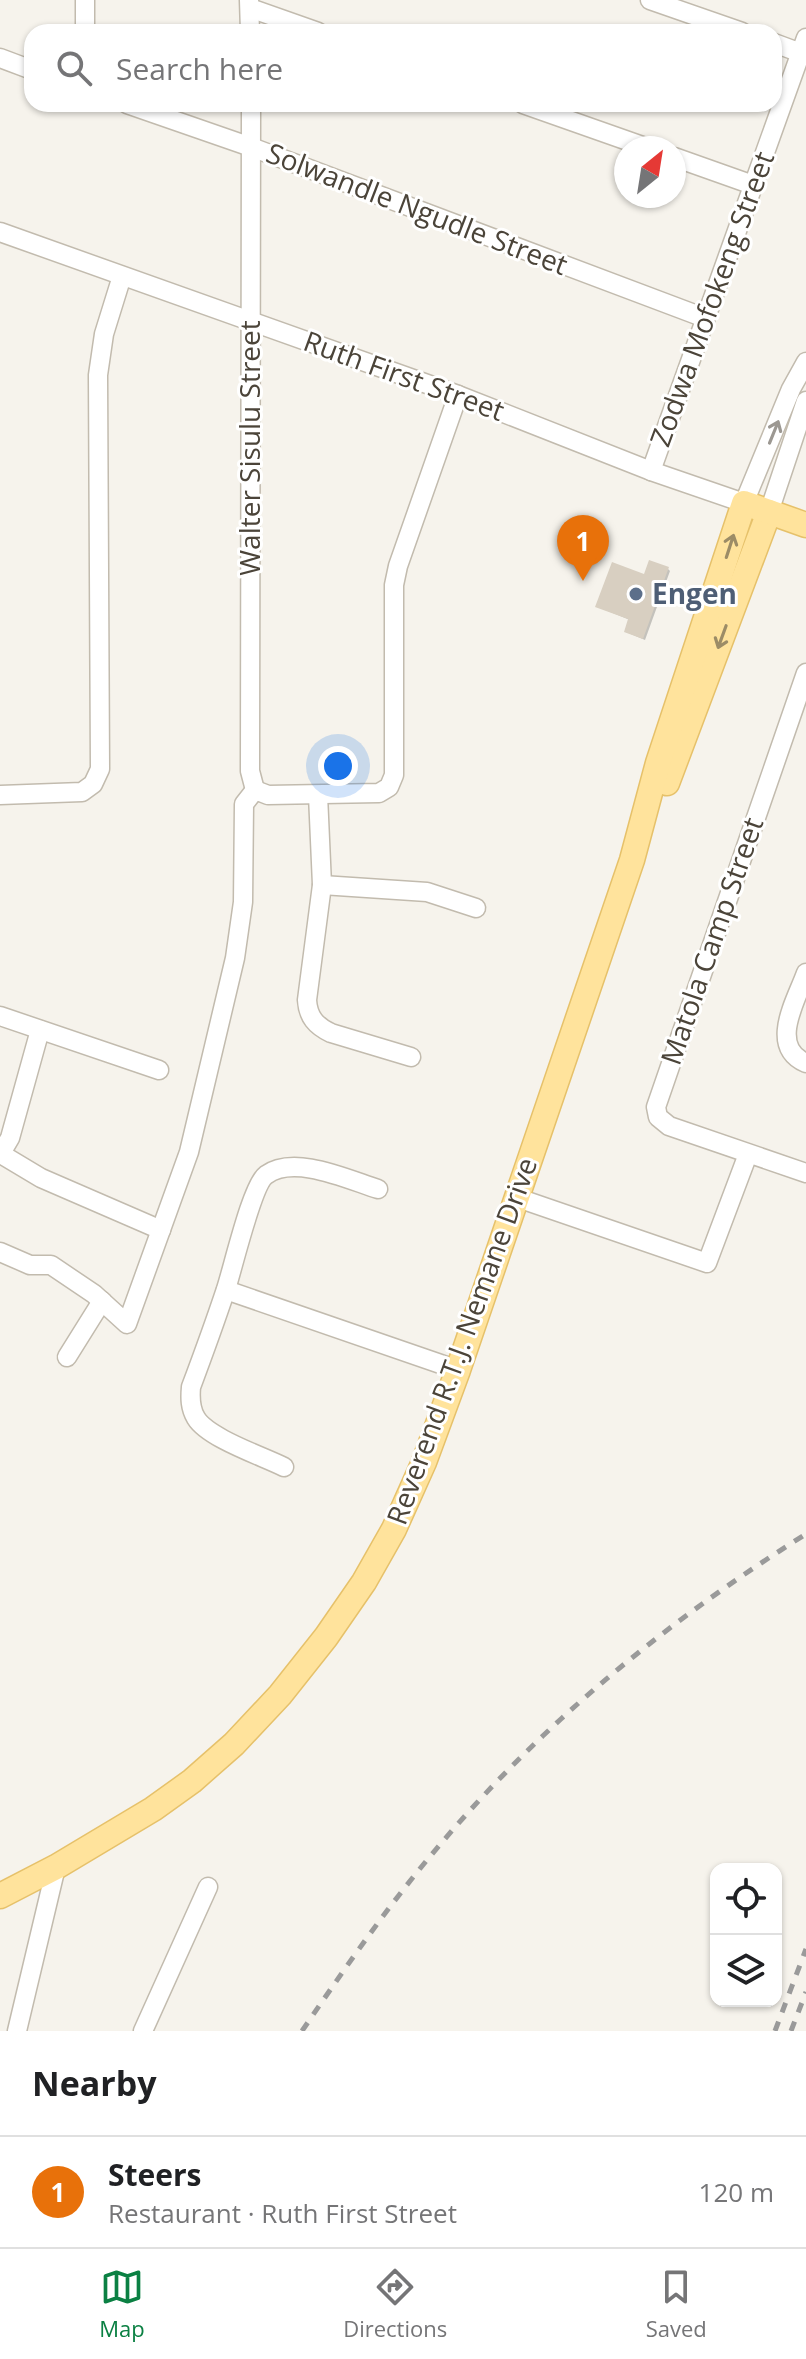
<!DOCTYPE html>
<meta charset="utf-8">
<style>
body{margin:0;font-family:"Open Sans",sans-serif;background:#f2f2f2;color:#202124}
.controls{position:absolute;right:24px;bottom:24px;display:grid;overflow:hidden;border-radius:16px;box-shadow:0 2px 6px #0004}
.controls button{width:72px;height:72px;display:grid;place-items:center;padding:0;border:0;border-bottom:2px solid #e0e0e0;background:#fff;color:#202124;font:40px sans-serif}
.compass{position:absolute;left:614px;top:136px;width:72px;height:72px;border-radius:50%;background:#fff;box-shadow:0 2px 6px #0004;rotate:30deg}
.you{position:absolute;left:338px;top:766px;width:28px;height:28px;margin:-20px;border:6px solid #fff;border-radius:50%;background:#1a73e8;box-shadow:0 0 0 12px #1a73e833}
.badge{display:grid;place-items:center;width:52px;height:52px;border-radius:50%;background:#0b8043;color:#fff;font-size:26px;font-weight:700}
.pin{position:absolute;translate:-50% -66px;filter:drop-shadow(0 2px 4px #0008)}
.pin::after{content:'';position:absolute;top:42px;width:28px;height:24px;background:inherit;clip-path:polygon(0 0,100% 0,50% 100%)}
.list{margin:0;padding:0;list-style:none}
h2{display:flex;justify-content:space-between;align-items:center;height:104px;margin:0;padding:0 32px;font-size:34px}
h2 small{font-size:26px;font-weight:400;color:#757577}
.list li{display:grid;grid-template-columns:52px 1fr auto;gap:24px;align-items:center;box-sizing:border-box;height:112px;padding:0 32px;border-top:2px solid #e0e0e0}
.list b{display:block;font-size:30px;white-space:nowrap}
.list p{margin:0;font-size:26px;white-space:nowrap;color:#757577}
.list em{font-size:26px;font-style:normal;color:#757577}
.icon{flex:none;width:44px;height:44px;fill:none;stroke:currentColor;stroke-width:2;stroke-linecap:round;stroke-linejoin:round}
.map{position:relative;flex:none;width:806px;height:2031px;overflow:hidden}
.search{position:absolute;background:#fff;box-shadow:0 2px 6px #0004;left:24px;right:24px;top:24px;height:88px;display:flex;align-items:center;gap:20px;box-sizing:border-box;padding:0 28px;border-radius:24px;color:#757577;font-size:30px}
.sheet{height:216px;background:#fff}
nav{display:flex;justify-content:space-around;align-items:center;box-sizing:border-box;height:112px;border-top:2px solid #e0e0e0;background:#fff;font-size:22px;color:#757577}
nav a{display:grid;justify-items:center;gap:4px}
nav .on{color:#0b8043}
.map>svg:first-child{display:block}
.shadow{fill:#0003}
.building{fill:#d8cfc1}
.lines{fill:none;stroke-linecap:round;stroke-linejoin:round}
.minor-casing{stroke:#c2bbae;stroke-width:21}
.major-casing{stroke:#e6c16a;stroke-width:27}
.minor{stroke:#fff;stroke-width:18}
.major{stroke:#ffe39c;stroke-width:24}
.rail{stroke:#9a9a9a;stroke-width:5;stroke-dasharray:10 10;stroke-linecap:butt}
.oneway{stroke:#9c9892}
.oneway2{stroke:#9c8c66}
.service-dot{fill:#5c6f8a;stroke:#fff;stroke-width:3}
.labels{text-anchor:middle;stroke-width:6;stroke-linejoin:round;paint-order:stroke}
.street-label{font-size:28px;fill:#4b4439;stroke:#fff}
.service-label{font-size:28px;font-weight:bold;fill:#4e5e75;stroke:#fff;text-anchor:start}
</style>
<div class="map">
<svg width="806" height="2031" viewBox="0 0 806 2031">
<rect width="100%" height="100%" fill="#f6f3ec"/>
<path class="shadow" d="M668 569 670 571 645 640 626 632 630 620 598 607 645 576Z"/>
<path class="building" d="M649 560 669 567 643 639 624 632 628 619 595 607 612 562 644 574Z"/>
<g class="lines">
<defs>
<g id="minor">
<path d="M85 0V32"/>
<path d="M249 0 250 32"/>
<path d="M650 0 742 32"/>
<path d="M250 8 318 32"/>
<path d="M774 43 801 53"/>
<path d="M0 58 32 70"/>
<path d="M127 104 251 147 705 318"/>
<path d="M251 104 250 771 255 790"/>
<path d="M523 104 648 148"/>
<path d="M674 157 753 185"/>
<path d="M0 232 458 395 651 471 744 503 791 389 806 362"/>
<path d="M651 471 806 38"/>
<path d="M769 512 806 401"/>
<path d="M806 673 656 1107 658 1117 669 1126 806 1173"/>
<path d="M255 790 268 795 379 793 389 787 394 775V585L398 566 458 395"/>
<path d="M0 795 82 792 93 784 100 769 98 375 104 334 122 276"/>
<path d="M318 795 322 885 307 1000C308 1017 316 1026 331 1033L411 1057"/>
<path d="M322 885 427 892 476 908"/>
<path d="M806 973C796 1001 768 1046 806 1063"/>
<path d="M0 1016 159 1070"/>
<path d="M1 1154 41 1178 161 1230"/>
<path d="M0 1155 10 1138 40 1030"/>
<path d="M515 1197 707 1263 748 1154"/>
<path d="M0 1252 30 1265H51L94 1294 127 1324 189 1152 235 958 243 902 244 804 255 790"/>
<path d="M226 1290 458 1370"/>
<path d="M67 1357 102 1301"/>
<path d="M284 1467C262 1456 208 1438 196 1418 190 1408 190 1398 191 1387 203 1355 215 1322 226 1289 233 1268 252 1185 266 1175 294 1154 349 1180 378 1189"/>
<path d="M17 2031 56 1867"/>
<path d="M143 2031 208 1887"/>
</g>
<g id="major">
<path d="M667 783 769 512"/>
<path d="M0 1896 56 1867 153 1809 192 1781 234 1744 280 1695 326 1637 364 1582 394 1529 424 1462 458 1370 632 860 658 763 744 503 806 525"/>
</g>
</defs>
<use href="#minor" class="minor-casing"/>
<use href="#major" class="major-casing"/>
<use href="#minor" class="minor"/>
<use href="#major" class="major"/>
<g class="rail">
<path d="M302 2031C347 1965 392 1900 444 1840 547 1719 672 1618 806 1534"/>
<path d="M775 2031 806 1949"/>
<path d="M791 2031 806 1992"/>
</g>
</g>
<defs><path id="oneway-shaft" d="M-6 0H5M1.5-3L5.5 0L1.5 3" fill="none" stroke-width="1.6" stroke-linecap="round" stroke-linejoin="round" transform="scale(2)"/></defs>
<use class="oneway" href="#oneway-shaft" transform="translate(774 432) rotate(-68)"/>
<g class="oneway2">
<use href="#oneway-shaft" transform="translate(730 546) rotate(-72)"/>
<use href="#oneway-shaft" transform="translate(722 637) rotate(110)"/>
</g>
<circle class="service-dot" cx="636" cy="594" r="8"/>
<g class="labels">
<g class="street-label">
<text transform="translate(417 209) rotate(21)" y="10">Solwandle Ngudle Street</text>
<text transform="translate(712 299) rotate(-70)" y="10">Zodwa Mofokeng Street</text>
<text transform="translate(404 376) rotate(20)" y="10">Ruth First Street</text>
<text transform="translate(250 448) rotate(-90)" y="10">Walter Sisulu Street</text>
<text transform="translate(712 941) rotate(-71)" y="10">Matola Camp Street</text>
<text transform="translate(462 1341) rotate(-70)" y="10">Reverend R.T.J. Nemane Drive</text>
</g>
<g class="service-label">
<text x="652" y="604">Engen</text>
</g>
</g>
</svg>
<div class="controls">
<button><svg class="icon" aria-label="locate" viewBox="0 0 24 24"><circle cx="12" cy="12" r="6"/><path d="M12 2v4M12 18v4M2 12h4M18 12h4"/></svg></button>
<button><svg class="icon" aria-label="layers" viewBox="0 0 24 24"><path d="M12 4l9 5-9 5-9-5zM3 14l9 5 9-5"/></svg></button>
</div>
<svg class="compass" viewBox="-18 -18 36 36"><path d="M0-13l5 13h-10z" fill="#e53935"/><path d="M0 13l5-13h-10z" fill="#757577"/></svg>
<div class="you"></div>
<div class="pin badge" style="left:583px;top:581px;background:#e8710a">1</div>
<div class="search"><svg class="icon" aria-label="search" viewBox="0 0 24 24"><circle cx="10" cy="10" r="6"/><path d="M15 15l6 6"/></svg>Search here</div>
</div>
<section class="sheet">
<h2>Nearby<small></small></h2>
<ul class="list">
<li><span class="badge" style="background:#e8710a">1</span><div><b>Steers</b><p>Restaurant · Ruth First Street</p></div><em>120 m</em></li>
</ul>
</section>
<nav>
<a class="on"><svg class="icon" aria-label="map" viewBox="0 0 24 24"><path d="M3 6l6-2 6 2 6-2v14l-6 2-6-2-6 2zM9 4v14M15 6v14"/></svg>Map</a>
<a><svg class="icon" aria-label="directions" viewBox="0 0 24 24"><path d="M12 3l9 9-9 9-9-9zM9 14v-3h6M13 9l2 2-2 2"/></svg>Directions</a>
<a><svg class="icon" aria-label="saved" viewBox="0 0 24 24"><path d="M7 4h10v16l-5-4-5 4z"/></svg>Saved</a>
</nav>
